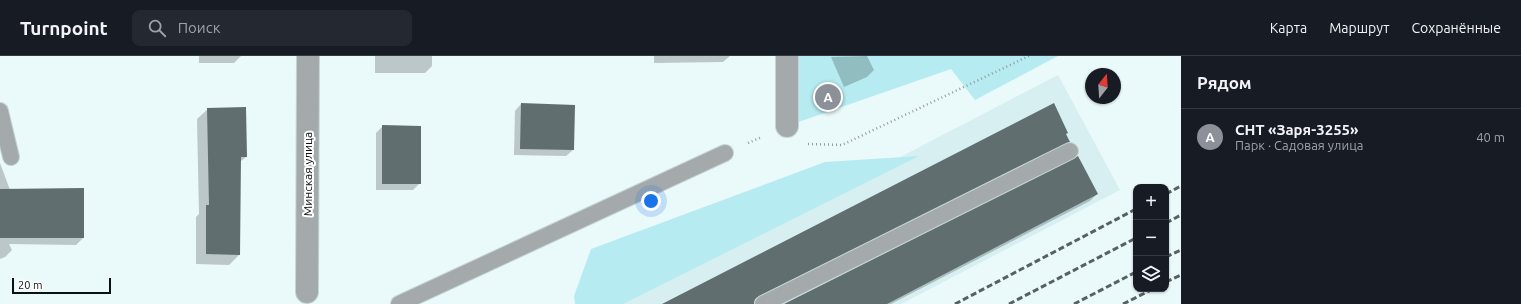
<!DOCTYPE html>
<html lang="ru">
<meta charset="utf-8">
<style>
body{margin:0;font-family:Ubuntu,sans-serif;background:#242831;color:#f1f3f6}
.controls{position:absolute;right:12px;bottom:12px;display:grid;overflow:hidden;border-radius:8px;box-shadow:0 1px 3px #0004}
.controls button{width:36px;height:36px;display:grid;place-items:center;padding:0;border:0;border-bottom:1px solid #363941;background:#171b24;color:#f1f3f6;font:20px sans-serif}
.compass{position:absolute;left:1085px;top:12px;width:36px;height:36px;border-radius:50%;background:#171b24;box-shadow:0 1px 3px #0004;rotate:17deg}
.scale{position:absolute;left:12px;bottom:10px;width:99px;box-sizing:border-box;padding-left:4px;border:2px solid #0b1010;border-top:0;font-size:11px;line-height:14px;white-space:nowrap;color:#0b1010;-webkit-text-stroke:3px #fff;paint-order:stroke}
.you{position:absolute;left:651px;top:145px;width:14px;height:14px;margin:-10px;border:3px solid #fff;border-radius:50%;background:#1a73e8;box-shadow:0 0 0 6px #1a73e833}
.badge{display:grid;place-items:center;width:26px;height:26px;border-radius:50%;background:#8c9099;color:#fff;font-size:13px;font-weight:700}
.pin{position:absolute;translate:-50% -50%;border:2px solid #fff;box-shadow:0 1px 4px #0006}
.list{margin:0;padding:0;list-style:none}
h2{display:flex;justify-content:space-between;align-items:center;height:52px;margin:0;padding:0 16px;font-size:17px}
h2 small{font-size:13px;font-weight:400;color:#9ea1a6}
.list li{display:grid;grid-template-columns:26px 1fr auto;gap:12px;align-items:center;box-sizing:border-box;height:56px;padding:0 16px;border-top:1px solid #363941}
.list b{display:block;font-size:15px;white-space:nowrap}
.list p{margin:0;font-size:13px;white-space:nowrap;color:#9ea1a6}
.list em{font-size:13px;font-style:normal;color:#9ea1a6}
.icon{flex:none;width:22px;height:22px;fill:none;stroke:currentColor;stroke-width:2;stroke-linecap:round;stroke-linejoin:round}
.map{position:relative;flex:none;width:1181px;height:248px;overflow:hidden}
header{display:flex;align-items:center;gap:24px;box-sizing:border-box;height:56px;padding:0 20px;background:#171b24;border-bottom:1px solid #363941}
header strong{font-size:19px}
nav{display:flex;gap:22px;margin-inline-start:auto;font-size:14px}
.search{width:280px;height:36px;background:#242831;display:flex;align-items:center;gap:10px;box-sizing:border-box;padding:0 14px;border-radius:8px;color:#9ea1a6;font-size:15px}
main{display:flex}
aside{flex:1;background:#171b24}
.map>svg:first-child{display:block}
.built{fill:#d7eff1}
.green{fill:#b6ecf1}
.shadow{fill:#0003}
.building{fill:#606e6f}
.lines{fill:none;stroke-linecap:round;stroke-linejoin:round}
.service-casing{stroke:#c6d4d5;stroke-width:18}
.minor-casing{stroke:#c6d4d5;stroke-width:24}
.path{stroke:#919c9d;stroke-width:2.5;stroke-dasharray:1 3;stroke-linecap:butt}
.service{stroke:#a4aaab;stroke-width:16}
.minor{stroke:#a4aaab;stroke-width:22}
.rail{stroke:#586061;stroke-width:3;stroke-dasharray:6 3;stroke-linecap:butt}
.labels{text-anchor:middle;stroke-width:4;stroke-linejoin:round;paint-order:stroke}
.street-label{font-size:12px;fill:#0b1010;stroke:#fff}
</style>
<header>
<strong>Turnpoint</strong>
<div class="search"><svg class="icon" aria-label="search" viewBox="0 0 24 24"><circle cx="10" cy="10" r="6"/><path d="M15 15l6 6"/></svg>Поиск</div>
<nav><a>Карта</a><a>Маршрут</a><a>Сохранённые</a></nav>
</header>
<main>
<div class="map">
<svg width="1181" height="248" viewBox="0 0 1181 248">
<rect width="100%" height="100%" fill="#eaf9fa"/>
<path class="built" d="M1058 19 1120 134 901 248H618Z"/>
<g class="green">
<path d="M787 0H1058L975 44 951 13 787 70Z"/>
<path d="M919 100 623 248H575L574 240 591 193 825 106Z"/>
</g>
<g class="shadow">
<path d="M199 0H241L234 7H199Z"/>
<path d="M375 0H432V10L425 17H375Z"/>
<path d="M654 0H730L723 6 654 7Z"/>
<path d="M867 0 874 14 867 21 844 31 831 1Z"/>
<path d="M521 48 573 94 566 100 514 99 515 55Z"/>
<path d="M208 53 246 101 240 106 239 199 229 209 196 208V161L199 158 197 63Z"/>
<path d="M383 70 420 127 413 134H376V77Z"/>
<path d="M1065 78 1069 85 1062 92 754 244V248H665Z"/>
<path d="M0 107 10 134 83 133V182L76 189 9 188 12 194 5 201 0 203Z"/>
<path d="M1097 138 1090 145 891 248H786Z"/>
</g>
<g class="building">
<path d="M521 47 575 49 574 94 520 93Z"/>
<path d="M1054 47 1068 77 1066 78 1070 86 759 240 755 243 754 248H662Z"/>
<path d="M246 51 247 101H241L240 199 206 198V149H209L207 52Z"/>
<path d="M382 69 421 70V128H382Z"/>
<path d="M1078 100 1098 138 887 248H784Z"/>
<path d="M84 132V182H0V133Z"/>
</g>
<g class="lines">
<defs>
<g id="service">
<path d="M0 55 11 101"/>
<path d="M399 248 725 97"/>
<path d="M763 248 1070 95"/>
</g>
<g id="minor">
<path d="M787 70V0"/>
<path d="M307 236 308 0"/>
</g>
</defs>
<use href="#service" class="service-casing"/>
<use href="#minor" class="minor-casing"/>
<g class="path">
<path d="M748 87 762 81"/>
<path d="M808 88 842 89 1029 0"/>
</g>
<use href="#service" class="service"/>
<use href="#minor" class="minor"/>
<g class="rail">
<path d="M1166 138 1181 130"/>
<path d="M1166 167 1181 159"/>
<path d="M1166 201 1181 194"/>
<path d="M1166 226 1181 219"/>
<path d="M955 248 1136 153"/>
<path d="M1009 248 1136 182"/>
<path d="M1074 248 1136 216"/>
<path d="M1123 248 1153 233"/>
</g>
</g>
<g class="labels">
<g class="street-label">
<text transform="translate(308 118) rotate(-90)" y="4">Минская улица</text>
</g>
</g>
</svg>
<div class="controls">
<button>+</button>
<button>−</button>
<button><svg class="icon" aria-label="layers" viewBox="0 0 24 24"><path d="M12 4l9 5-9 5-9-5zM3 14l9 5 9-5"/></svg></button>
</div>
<svg class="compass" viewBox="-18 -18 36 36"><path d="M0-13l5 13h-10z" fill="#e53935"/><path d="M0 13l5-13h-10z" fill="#9ea1a6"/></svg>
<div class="scale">20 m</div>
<div class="you"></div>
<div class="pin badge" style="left:828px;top:41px">A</div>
</div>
<aside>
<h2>Рядом<small></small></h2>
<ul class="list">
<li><span class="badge">A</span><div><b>СНТ «Заря-3255»</b><p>Парк · Садовая улица</p></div><em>40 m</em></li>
</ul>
</aside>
</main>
